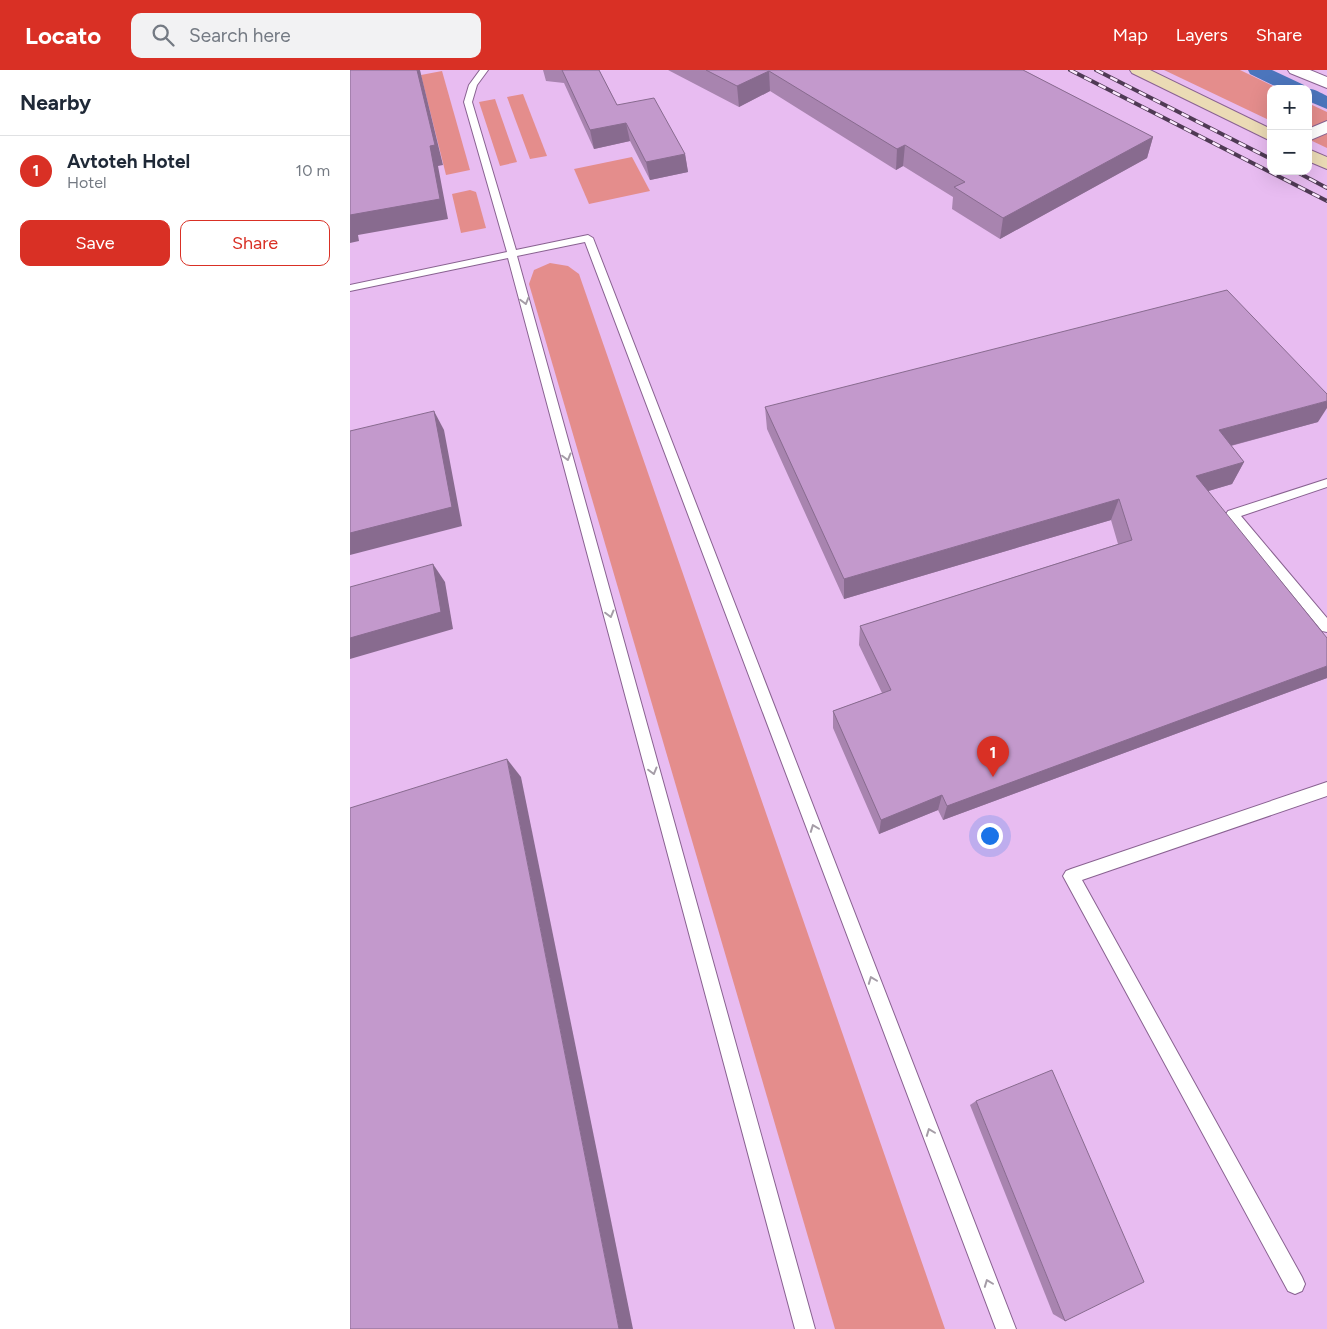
<!DOCTYPE html>
<meta charset="utf-8">
<style>
body{margin:0;font-family:Figtree,sans-serif;background:#f2f2f3;color:#1f2937}
.controls{position:absolute;right:15px;top:15px;display:grid;overflow:hidden;border-radius:10px;box-shadow:0 5px 20px #0002}
.controls button{width:45px;height:45px;display:grid;place-items:center;padding:0;border:0;border-bottom:1px solid #e0e1e3;background:#fff;color:#1f2937;font:25px sans-serif}
.you{position:absolute;left:639px;top:765px;width:18px;height:18px;margin:-12px;border:4px solid #fff;border-radius:50%;background:#1a73e8;box-shadow:0 0 0 8px #1a73e833}
.badge{display:grid;place-items:center;width:32px;height:32px;border-radius:50%;background:#d93025;color:#fff;font-size:16px;font-weight:700}
.pin{position:absolute;translate:-50% -41px;filter:drop-shadow(0 1px 2px #0008)}
.pin::after{content:'';position:absolute;top:26px;width:18px;height:15px;background:inherit;clip-path:polygon(0 0,100% 0,50% 100%)}
.list{margin:0;padding:0;list-style:none}
h2{display:flex;justify-content:space-between;align-items:center;height:65px;margin:0;padding:0 20px;font-size:21px}
h2 small{font-size:16px;font-weight:400;color:#747a83}
.list li{display:grid;grid-template-columns:32px 1fr auto;gap:15px;align-items:center;box-sizing:border-box;height:70px;padding:0 20px;border-top:1px solid #e0e1e3}
.list b{display:block;font-size:19px;white-space:nowrap}
.list p{margin:0;font-size:16px;white-space:nowrap;color:#747a83}
.list em{font-size:16px;font-style:normal;color:#747a83}
.actions{display:flex;gap:10px;padding:15px 20px}
.actions a{flex:1;padding:11px 0;border:1px solid #d93025;border-radius:10px;text-align:center;font-size:18px;color:#d93025}
.actions .main{background:#d93025;color:#fff}
.icon{flex:none;width:28px;height:28px;fill:none;stroke:currentColor;stroke-width:2;stroke-linecap:round;stroke-linejoin:round}
.map{position:relative;flex:none;width:977px;height:1259px;overflow:hidden}
header{display:flex;align-items:center;gap:30px;box-sizing:border-box;height:70px;padding:0 25px;background:#d93025;color:#fff}
header strong{font-size:24px}
nav{display:flex;gap:28px;margin-inline-start:auto;font-size:18px}
.search{width:350px;height:45px;background:#f2f2f3;display:flex;align-items:center;gap:12px;box-sizing:border-box;padding:0 18px;border-radius:10px;color:#747a83;font-size:19px}
main{display:flex}
aside{flex:1;background:#fff}
.map>svg:first-child{display:block}
.green{fill:#e48d8c}
.lines{fill:none;stroke-linecap:round;stroke-linejoin:round}
.canal{fill:#4c75bc;fill-rule:evenodd}
.service-casing{stroke:#896291;stroke-width:2}
.minor-casing{stroke:#896291;stroke-width:2}
.secondary-casing{stroke:#896291;stroke-width:2}
.service{fill:#fff;fill-rule:evenodd}
.minor{fill:#fff;fill-rule:evenodd}
.secondary{fill:#ebdbb5;fill-rule:evenodd}
.rail-casing{stroke:#4f3a54;stroke-width:4}
.rail{stroke:#fae8fd;stroke-width:2.5;stroke-dasharray:8;stroke-linecap:butt}
.wall{fill:#a884af}
.shaded-wall{fill:#886b8f}
.building{fill:#c399cc;stroke:#886b8f}
.oneway{stroke:#a59da7}
</style>
<header>
<strong>Locato</strong>
<div class="search"><svg class="icon" aria-label="search" viewBox="0 0 24 24"><circle cx="10" cy="10" r="6"/><path d="M15 15l6 6"/></svg>Search here</div>
<nav><a>Map</a><a>Layers</a><a>Share</a></nav>
</header>
<main>
<aside>
<h2>Nearby<small></small></h2>
<ul class="list">
<li><span class="badge">1</span><div><b>Avtoteh Hotel</b><p>Hotel</p></div><em>10 m</em></li>
</ul>
<div class="actions"><a class="main">Save</a><a>Share</a></div>
</aside>
<div class="map">
<svg width="977" height="1259" viewBox="0 0 977 1259">
<rect width="100%" height="100%" fill="#e8bcf1"/>
<g class="green">
<path d="M814 0H890L929 19H921V51Z"/>
<path d="M92 1 120 100 96 105 71 5Z"/>
<path d="M173 24 197 86 180 89 157 27Z"/>
<path d="M145 29 167 92 150 96 129 32Z"/>
<path d="M958 33 977 42V78L958 69Z"/>
<path d="M282 87 300 121 239 134 224 99Z"/>
<path d="M120 120 126 122 136 158 111 163 102 124Z"/>
<path d="M200 193 218 196 229 204 595 1259H485L179 214 184 200Z"/>
</g>
<g class="lines">
<path class="canal" d="M898 0H922L954 15 956 19C964 18 970 23 977 26V39L958 31V19H931L900 4Z"/>
<defs>
<g id="service">
<path d="M130 0H138L127 15 122 32 166 180 238 165 243 168 666 1259H646L235 172 167 186 465 1259H445L158 188 0 221V215L157 182 114 32 119 15Z"/>
<path d="M977 409V417L891 446 977 548V562L972 561 876 444 878 441Z"/>
<path d="M977 712V726L732 810 952 1207 955 1214 952 1221 945 1224 938 1221 713 806 716 801 721 799Z"/>
</g>
<g id="minor">
<path d="M938 0H960L977 7V18L940 3Z"/>
<path d="M977 51V63L958 71V59Z"/>
</g>
<g id="secondary">
<path d="M780 0H800L921 59V71L782 3Z"/>
<path d="M958 79 977 87V99L958 91Z"/>
</g>
</defs>
<use href="#service" class="service-casing"/>
<use href="#minor" class="minor-casing"/>
<use href="#secondary" class="secondary-casing"/>
<use href="#service" class="service"/>
<use href="#minor" class="minor"/>
<use href="#secondary" class="secondary"/>
<defs>
<g id="rail">
<path d="M720 0 977 131"/>
<path d="M746 0 921 89"/>
<path d="M945 101 977 118"/>
</g>
</defs>
<use href="#rail" class="rail-casing"/>
<use href="#rail" class="rail"/>
</g>
<g class="wall">
<path d="M193 0H249L267 35 335 84 338 102 300 110 280 71 244 79 214 13 196 11Z"/>
<path d="M318 0H673L803 67 797 88 650 169 602 139 603 127 553 96 546 100 420 21 389 37Z"/>
<path d="M415 337 968 352 881 376 894 392 882 414 858 421 977 608 593 750 588 740 529 764 483 658V641L532 623 509 575 510 556 768 474 761 450 494 529 417 359Z"/>
<path d="M626 1031 715 1251 703 1244 620 1035Z"/>
</g>
<g class="shaded-wall">
<path d="M67 0H70L93 95 88 96 98 149 8 165 9 171 0 173V145Z"/>
<path d="M419 1 420 21 389 37 387 16Z"/>
<path d="M276 53 280 71 244 79 240 60Z"/>
<path d="M803 67 797 88 650 169 653 148Z"/>
<path d="M555 75 553 96 546 100 547 79Z"/>
<path d="M335 84 338 102 300 110 296 92Z"/>
<path d="M977 331V338L968 352 857 382 869 360Z"/>
<path d="M84 341 94 360 112 456 0 485V463Z"/>
<path d="M894 392 882 414 835 428 846 406Z"/>
<path d="M769 429 761 450 494 529V509Z"/>
<path d="M83 494 95 512 103 559 0 589V568Z"/>
<path d="M977 596V608L593 750 597 736Z"/>
<path d="M157 689 171 707 283 1259H269Z"/>
<path d="M592 725 588 740 529 764 531 750Z"/>
</g>
<g class="building">
<path d="M0 0H67L85 75 80 76 90 129 0 145Z"/>
<path d="M212 0H249L267 35 304 28 335 84 296 92 276 53 240 60Z"/>
<path d="M356 0H673L803 67 653 148 604 117 615 112 555 75 547 79 419 1 387 16Z"/>
<path d="M877 220 977 324V331L869 360 894 392 846 406 977 568V596L597 736 592 725 531 750 483 641 541 620 510 556 782 470 769 429 494 509 415 337Z"/>
<path d="M84 341 102 437 0 463V361Z"/>
<path d="M83 494 91 542 0 568V517Z"/>
<path d="M157 689 269 1259H0V738Z"/>
<path d="M702 1000 794 1212 715 1251 626 1031Z"/>
</g>
<defs><path id="oneway-chevron" d="M-2-3.5L2.5 0L-2 3.5" fill="none" stroke-width="1.6" stroke-linecap="round" stroke-linejoin="round" transform="scale(1.25)"/></defs>
<g class="oneway">
<use href="#oneway-chevron" transform="translate(175 231) rotate(75)"/>
<use href="#oneway-chevron" transform="translate(217 387) rotate(75)"/>
<use href="#oneway-chevron" transform="translate(260 544) rotate(75)"/>
<use href="#oneway-chevron" transform="translate(303 701) rotate(75)"/>
<use href="#oneway-chevron" transform="translate(464 758) rotate(-111)"/>
<use href="#oneway-chevron" transform="translate(522 910) rotate(-111)"/>
<use href="#oneway-chevron" transform="translate(580 1062) rotate(-111)"/>
<use href="#oneway-chevron" transform="translate(638 1213) rotate(-111)"/>
</g>
</svg>
<div class="controls">
<button>+</button>
<button>−</button>
</div>
<div class="you"></div>
<div class="pin badge" style="left:643px;top:707px">1</div>
</div>
</main>
